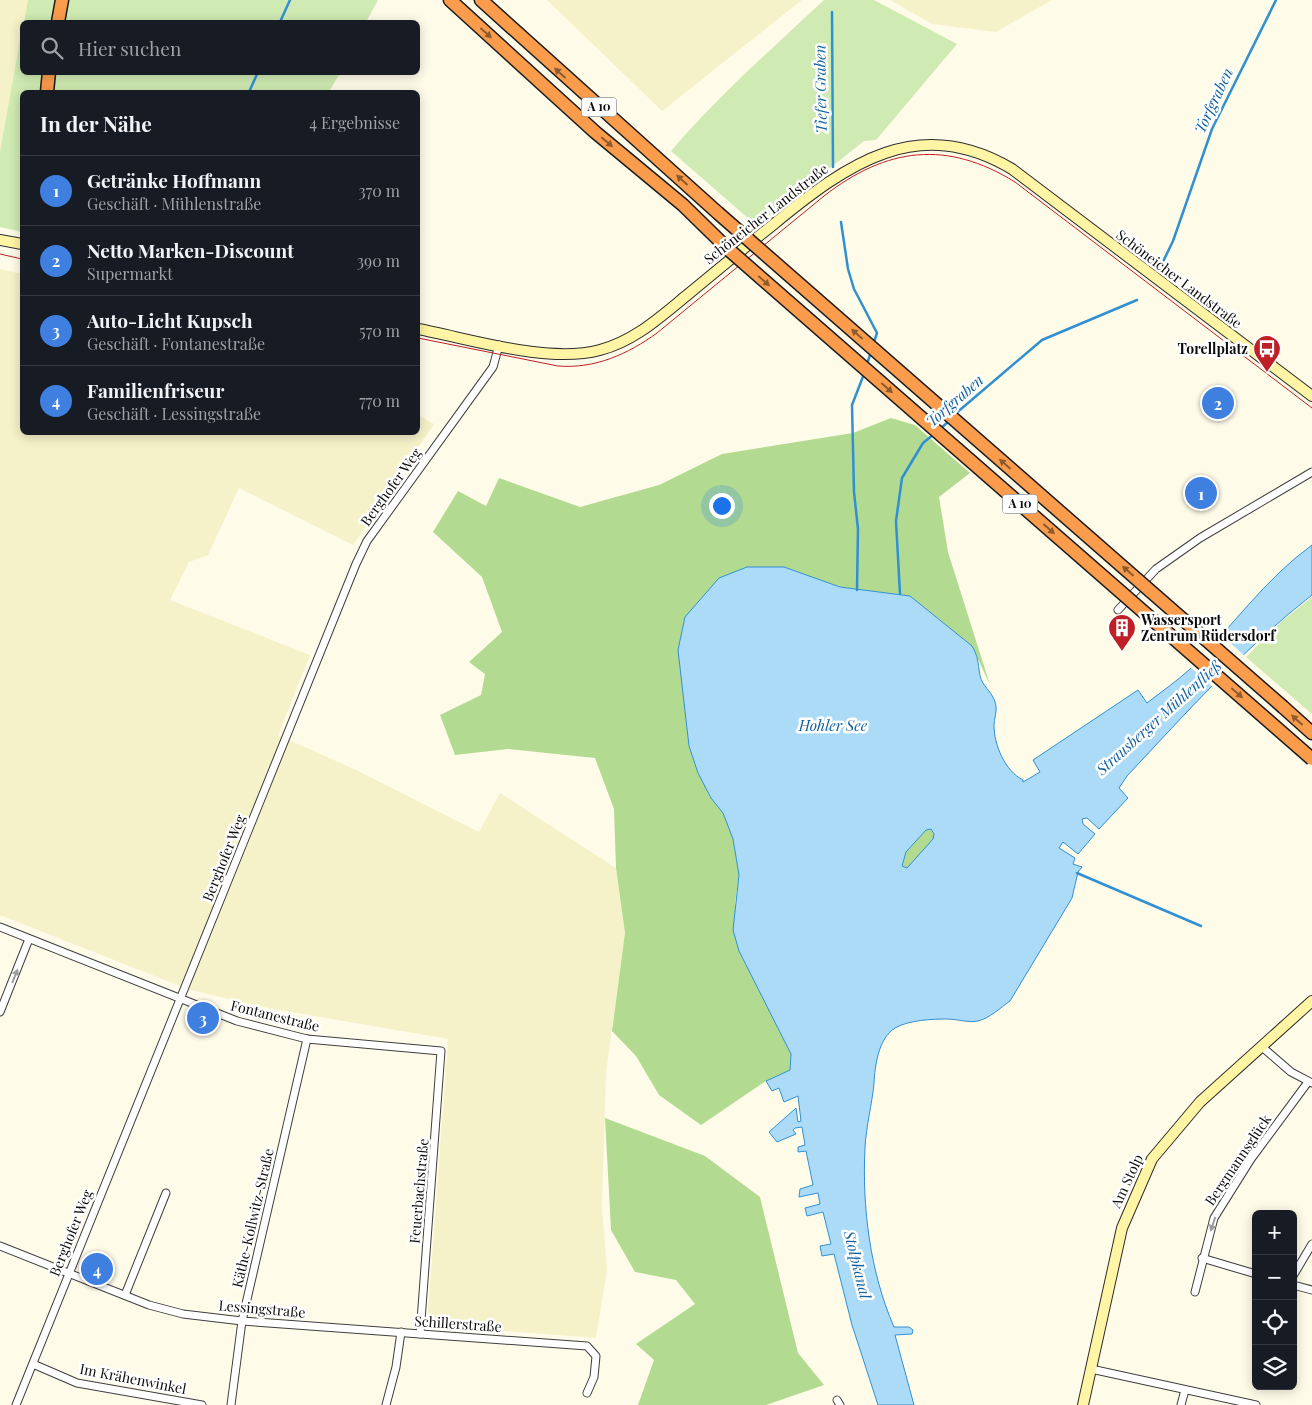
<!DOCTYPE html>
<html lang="de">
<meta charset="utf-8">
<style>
body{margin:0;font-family:"Playfair Display",serif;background:#20242c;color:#f1f3f6}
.controls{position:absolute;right:15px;bottom:15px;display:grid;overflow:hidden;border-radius:8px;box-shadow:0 2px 12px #0003}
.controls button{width:45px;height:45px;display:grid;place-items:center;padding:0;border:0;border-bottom:1px solid #363941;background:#171b24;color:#f1f3f6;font:25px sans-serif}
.you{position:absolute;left:721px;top:505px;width:18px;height:18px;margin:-12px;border:4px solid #fff;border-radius:50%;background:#1a73e8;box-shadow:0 0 0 8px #1a73e833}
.badge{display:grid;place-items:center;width:32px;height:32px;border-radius:50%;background:#d93025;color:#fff;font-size:16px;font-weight:700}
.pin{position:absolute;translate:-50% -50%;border:2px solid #fff;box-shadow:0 1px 5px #0006}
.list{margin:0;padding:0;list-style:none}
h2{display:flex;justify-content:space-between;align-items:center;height:65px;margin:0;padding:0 20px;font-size:21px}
h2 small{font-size:16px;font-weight:400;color:#9ea1a6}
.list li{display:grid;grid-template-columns:32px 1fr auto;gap:15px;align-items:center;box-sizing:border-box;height:70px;padding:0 20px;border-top:1px solid #363941}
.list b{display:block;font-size:19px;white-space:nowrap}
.list p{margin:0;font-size:16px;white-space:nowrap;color:#9ea1a6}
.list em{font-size:16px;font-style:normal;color:#9ea1a6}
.icon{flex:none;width:28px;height:28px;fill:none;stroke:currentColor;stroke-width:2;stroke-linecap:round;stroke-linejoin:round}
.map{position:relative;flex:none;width:1312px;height:1405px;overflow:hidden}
.search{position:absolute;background:#171b24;box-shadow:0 2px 12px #0003;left:20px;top:20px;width:400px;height:55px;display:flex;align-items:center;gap:12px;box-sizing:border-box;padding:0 18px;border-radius:8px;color:#9ea1a6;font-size:19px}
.panel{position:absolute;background:#171b24;box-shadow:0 2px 12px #0003;left:20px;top:90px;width:400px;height:345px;border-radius:8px}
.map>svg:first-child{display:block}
.farmland{fill:#f5f2c9}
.green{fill:#cfeab2}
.forest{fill:#b2db91}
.water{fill:#acdbf8;stroke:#3090d2;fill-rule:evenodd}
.pier{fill:#fffbe9}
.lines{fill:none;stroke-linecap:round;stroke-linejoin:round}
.stream{stroke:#3090d2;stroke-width:2.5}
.minor-casing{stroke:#3e3e3e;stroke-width:9}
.secondary-casing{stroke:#2d2d2d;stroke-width:12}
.motorway-casing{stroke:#1c1c1c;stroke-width:15}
.minor{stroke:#fff;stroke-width:7}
.secondary{stroke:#fff5a4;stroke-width:10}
.motorway{stroke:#fa9c4c;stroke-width:12}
.tram{stroke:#bf1f26;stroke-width:1}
.motorway-bridge-casing{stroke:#1c1c1c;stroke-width:15;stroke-linecap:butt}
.motorway-bridge{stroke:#fa9c4c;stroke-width:12}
.oneway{fill:#8e5b2f}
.oneway2{fill:#9d9d9d}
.labels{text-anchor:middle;stroke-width:5;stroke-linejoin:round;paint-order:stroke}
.shield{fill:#fff;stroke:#545454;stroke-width:1}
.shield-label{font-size:12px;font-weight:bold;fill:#0b0b0b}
.street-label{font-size:14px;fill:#0b0b0b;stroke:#fff}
.poi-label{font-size:14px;font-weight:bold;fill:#0b0b0b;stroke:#fff;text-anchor:end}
.water-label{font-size:15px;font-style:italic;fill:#1161a0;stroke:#fff}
</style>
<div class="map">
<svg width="1312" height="1405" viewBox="0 0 1312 1405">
<rect width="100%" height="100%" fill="#fffbe9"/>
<g class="farmland">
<path d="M0 0H28L0 152Z"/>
<path d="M547 0H802L662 111Z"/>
<path d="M890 0H1052L996 32 932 24Z"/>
<path d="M0 269 22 274V432H418V415L434 424 353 545 239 488 208 555 189 562 170 600 310 655 278 735 356 770 479 832 500 793 616 868 625 933 606 1073 602 1207 607 1270 596 1338 427 1325 448 1039 268 1008 190 990 0 915Z"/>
</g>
<g class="green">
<path d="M28 0H378L366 22H24Z"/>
<path d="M824 0H874L957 44 876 140 864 141 757 226 671 151C718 96 772 49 824 0Z"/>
<path d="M22 29V72L340 73 329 92H22V232L0 227V152Z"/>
<path d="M1312 597V714L1246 657 1282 621Z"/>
</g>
<g class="forest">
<path d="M891 418 915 425 970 473 939 497 948 552 990 685 972 646 910 596 840 587 784 567 701 600 685 617 678 650 689 746 698 773 711 798 723 813 733 839 739 875 735 903 739 951 791 1054 790 1070 766 1081 701 1125 659 1095 636 1056 612 1031 625 933 616 868 614 809 595 758 508 749 455 755 440 715 481 695 485 674 469 662 502 632 482 577 433 532 458 491 486 506 499 478 580 507 659 485 722 454 853 433Z"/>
<path d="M931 829 934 834V839L907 868 902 866 906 852 926 830Z"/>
<path d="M605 1118 705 1156 760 1197 798 1353 824 1385 766 1405H638L654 1360 636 1344 695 1304 676 1280 635 1272 611 1230Z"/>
</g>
<path class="water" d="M1312 545V595C1244 648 1186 713 1127 776L1119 788 1128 798 1099 829 1087 818 1082 819 1083 824 1095 834 1078 854 1063 842 1059 848 1075 858 1073 864 1082 867 1078 872 1072 898 1010 1001C1000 1008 990 1018 978 1021 968 1023 957 1019 947 1019 932 1019 909 1020 895 1028 878 1039 875 1066 874 1083 872 1105 866 1126 865 1148 862 1207 870 1272 894 1327H909L913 1330 912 1334 895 1335 914 1405H878L852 1325 834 1254 822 1256 820 1246 831 1244 823 1212 807 1216 805 1208 820 1204 818 1193 799 1197 800 1189 813 1185 806 1151 798 1152V1147L805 1145 802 1127 795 1128 793 1130 796 1134 777 1142 769 1132 796 1108 798 1122 801 1121 798 1096 784 1102 779 1088 772 1091 766 1081 790 1070 791 1054 739 951 733 930 739 875 733 839 723 813 711 798 698 773 689 746 678 650 685 617 719 578 747 567H784L840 587 910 596 972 646C981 660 977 674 983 683 988 691 994 695 996 706 997 712 994 719 994 725 994 745 1005 771 1023 780V782L1040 772 1033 760 1138 690 1147 703C1161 692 1177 681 1190 669 1231 628 1265 579 1312 545ZM931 829 934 834 933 839 907 868 902 866 906 852 926 830Z"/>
<path class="pier" d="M1219 633 1246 657 1214 688 1189 666Z"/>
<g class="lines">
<g class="stream">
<path d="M832 12 833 167"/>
<path d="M280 22 290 0"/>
<path d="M249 92 258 72"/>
<path d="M841 222 848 269 854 289 877 333 874 342"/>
<path d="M1159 270 1173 241 1212 129 1276 0"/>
<path d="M867 364 871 352"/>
<path d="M954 415 1042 340 1137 300"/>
<path d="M940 429 949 421"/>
<path d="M857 590 858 529 854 492 852 405 864 374"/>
<path d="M900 594 896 521 902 478 923 443 934 434"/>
<path d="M1077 873 1201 926"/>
</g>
<defs>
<g id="minor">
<path d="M1118 610 1156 569 1200 538 1312 472"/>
<path d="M0 927 237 1021 307 1039 441 1051 420 1334"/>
<path d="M0 1012 29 939"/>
<path d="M1261 1046 1291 1072 1312 1083"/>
<path d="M0 1246 149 1305 183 1314 242 1321 587 1346 596 1356 594 1377 587 1393"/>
<path d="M1202 1258 1256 1274"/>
<path d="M1293 1276 1312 1244"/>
<path d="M1293 1285 1312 1290"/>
<path d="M1195 1292 1214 1218 1251 1159 1308 1082"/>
<path d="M125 1295 166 1193"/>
<path d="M33 1364 77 1383 202 1405"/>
<path d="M1091 1369 1256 1405"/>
<path d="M837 1400 840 1405"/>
<path d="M16 1405 356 564 367 541 493 367 499 345"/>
<path d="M231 1405 242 1321 307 1039"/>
<path d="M386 1405 396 1367 401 1332"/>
<path d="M1181 1405 1185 1390"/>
</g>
<g id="secondary">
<path d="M0 240 22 244"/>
<path d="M418 329C471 339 548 364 600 350 634 341 659 318 686 296 715 272 744 248 774 224 847 164 918 113 1012 169L1312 396"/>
<path d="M1083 1405 1122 1228 1152 1159 1200 1102 1312 1001"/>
</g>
<g id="motorway">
<path d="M450 0 595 132 683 205 728 249"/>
<path d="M481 0 718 213"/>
<path d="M58 22 62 0"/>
<path d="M47 92 49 72"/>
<path d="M1283 707 1312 733"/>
</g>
</defs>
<use href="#minor" class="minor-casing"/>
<use href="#secondary" class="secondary-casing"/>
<use href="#motorway" class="motorway-casing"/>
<use href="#minor" class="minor"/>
<use href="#secondary" class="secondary"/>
<use href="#motorway" class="motorway"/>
<g class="tram">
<path d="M0 254 22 259"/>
<path d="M418 338 558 366C595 369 628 354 657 333L824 196C887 147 947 140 1015 182L1312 408"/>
</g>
<defs>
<g id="motorway-bridge">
<path d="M718 213 1283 707"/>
<path d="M728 249 1312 759"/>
</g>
</defs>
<use href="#motorway-bridge" class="motorway-bridge-casing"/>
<use href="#motorway-bridge" class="motorway-bridge"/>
</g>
<defs><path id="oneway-solid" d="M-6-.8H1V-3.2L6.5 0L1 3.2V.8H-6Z" transform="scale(1.25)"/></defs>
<g class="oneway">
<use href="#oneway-solid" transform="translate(486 33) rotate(42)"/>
<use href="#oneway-solid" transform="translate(560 73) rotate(-138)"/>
<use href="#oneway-solid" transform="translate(607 142) rotate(40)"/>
<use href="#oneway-solid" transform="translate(682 180) rotate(-138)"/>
<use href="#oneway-solid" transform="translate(764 281) rotate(41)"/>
<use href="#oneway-solid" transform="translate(857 334) rotate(-139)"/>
<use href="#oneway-solid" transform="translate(887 388) rotate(41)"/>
<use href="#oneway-solid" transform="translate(1005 464) rotate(-139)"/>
<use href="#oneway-solid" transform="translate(1049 529) rotate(41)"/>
<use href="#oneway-solid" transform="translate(1128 571) rotate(-139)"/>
<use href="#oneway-solid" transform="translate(1237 693) rotate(41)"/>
<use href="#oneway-solid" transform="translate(1297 720) rotate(-138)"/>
</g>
<g class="oneway2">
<use href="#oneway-solid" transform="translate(15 976) rotate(-68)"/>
<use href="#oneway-solid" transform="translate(1213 1224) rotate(108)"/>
</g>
<defs>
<symbol id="bus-pin" viewBox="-11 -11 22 30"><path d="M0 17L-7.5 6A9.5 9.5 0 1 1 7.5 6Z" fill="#bf1f26" stroke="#fff"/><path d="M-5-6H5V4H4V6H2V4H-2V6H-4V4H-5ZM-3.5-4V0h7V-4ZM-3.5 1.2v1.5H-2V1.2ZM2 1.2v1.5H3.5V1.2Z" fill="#fff"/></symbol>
<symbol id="building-pin" viewBox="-11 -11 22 30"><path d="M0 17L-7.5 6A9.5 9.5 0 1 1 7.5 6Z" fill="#bf1f26" stroke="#fff"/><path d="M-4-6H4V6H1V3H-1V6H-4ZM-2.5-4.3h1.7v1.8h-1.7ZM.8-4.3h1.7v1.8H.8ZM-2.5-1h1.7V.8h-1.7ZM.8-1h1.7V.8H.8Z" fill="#fff"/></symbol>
</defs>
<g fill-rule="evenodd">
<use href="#bus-pin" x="1251" y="333" width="32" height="43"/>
<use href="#building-pin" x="1106" y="612" width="32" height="43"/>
</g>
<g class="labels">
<g class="shield">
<rect x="581.5" y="97.5" width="35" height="19" rx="4"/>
<rect x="1002.5" y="494.5" width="35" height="19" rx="4"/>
</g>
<g class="shield-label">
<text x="599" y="111">A 10</text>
<text x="1020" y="508">A 10</text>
</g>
<g class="street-label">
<text transform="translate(766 214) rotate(-38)" y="5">Schöneicher Landstraße</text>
<text transform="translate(1179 279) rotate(37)" y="5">Schöneicher Landstraße</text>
<text transform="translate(391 487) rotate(-54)" y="5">Berghofer Weg</text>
<text transform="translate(224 858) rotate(-68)" y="5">Berghofer Weg</text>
<text transform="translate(275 1016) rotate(14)" y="5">Fontanestraße</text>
<text transform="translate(1238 1160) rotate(-56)" y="5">Bergmannsglück</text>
<text transform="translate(1127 1181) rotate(-65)" y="5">Am Stolp</text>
<text transform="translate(419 1191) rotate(-85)" y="5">Feuerbachstraße</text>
<text transform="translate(253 1218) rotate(-77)" y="5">Käthe-Kollwitz-Straße</text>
<text transform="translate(71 1233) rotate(-68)" y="5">Berghofer Weg</text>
<text transform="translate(262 1309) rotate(5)" y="5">Lessingstraße</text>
<text transform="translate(458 1324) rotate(4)" y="5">Schillerstraße</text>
<text transform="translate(133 1379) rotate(11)" y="5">Im Krähenwinkel</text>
</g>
<g class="poi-label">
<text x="1248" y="354">Torellplatz</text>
<text x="1141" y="625" text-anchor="start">Wassersport<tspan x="1141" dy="16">Zentrum Rüdersdorf</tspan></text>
</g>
<g class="water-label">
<text transform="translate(821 89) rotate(-91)" y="5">Tiefer Graben</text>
<text transform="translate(1214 101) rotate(-65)" y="5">Torfgraben</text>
<text transform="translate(955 401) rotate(-41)" y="5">Torfgraben</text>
<text transform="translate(1159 718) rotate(-42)" y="5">Strausberger Mühlenfließ</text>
<text x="833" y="731">Hohler See</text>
<text transform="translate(857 1265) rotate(76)" y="5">Stolpkanal</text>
</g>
</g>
</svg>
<div class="controls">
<button>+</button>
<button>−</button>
<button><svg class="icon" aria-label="locate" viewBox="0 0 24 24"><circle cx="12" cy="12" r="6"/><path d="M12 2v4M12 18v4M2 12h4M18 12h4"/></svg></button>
<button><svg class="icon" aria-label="layers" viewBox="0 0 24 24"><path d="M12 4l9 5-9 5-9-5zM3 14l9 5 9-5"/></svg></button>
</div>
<div class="you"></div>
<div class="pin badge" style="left:1201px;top:493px;background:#3f7fe0">1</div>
<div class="pin badge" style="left:1218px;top:403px;background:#3f7fe0">2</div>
<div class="pin badge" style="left:203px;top:1018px;background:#3f7fe0">3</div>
<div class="pin badge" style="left:97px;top:1269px;background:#3f7fe0">4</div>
<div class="search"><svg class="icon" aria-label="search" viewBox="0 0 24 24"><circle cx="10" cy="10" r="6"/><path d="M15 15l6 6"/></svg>Hier suchen</div>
<section class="panel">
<h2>In der Nähe<small>4 Ergebnisse</small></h2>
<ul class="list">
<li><span class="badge" style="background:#3f7fe0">1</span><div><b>Getränke Hoffmann</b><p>Geschäft · Mühlenstraße</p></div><em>370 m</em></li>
<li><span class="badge" style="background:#3f7fe0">2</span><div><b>Netto Marken-Discount</b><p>Supermarkt</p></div><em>390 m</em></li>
<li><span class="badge" style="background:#3f7fe0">3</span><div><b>Auto-Licht Kupsch</b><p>Geschäft · Fontanestraße</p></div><em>570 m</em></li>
<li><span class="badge" style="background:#3f7fe0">4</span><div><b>Familienfriseur</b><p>Geschäft · Lessingstraße</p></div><em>770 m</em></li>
</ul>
</section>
</div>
